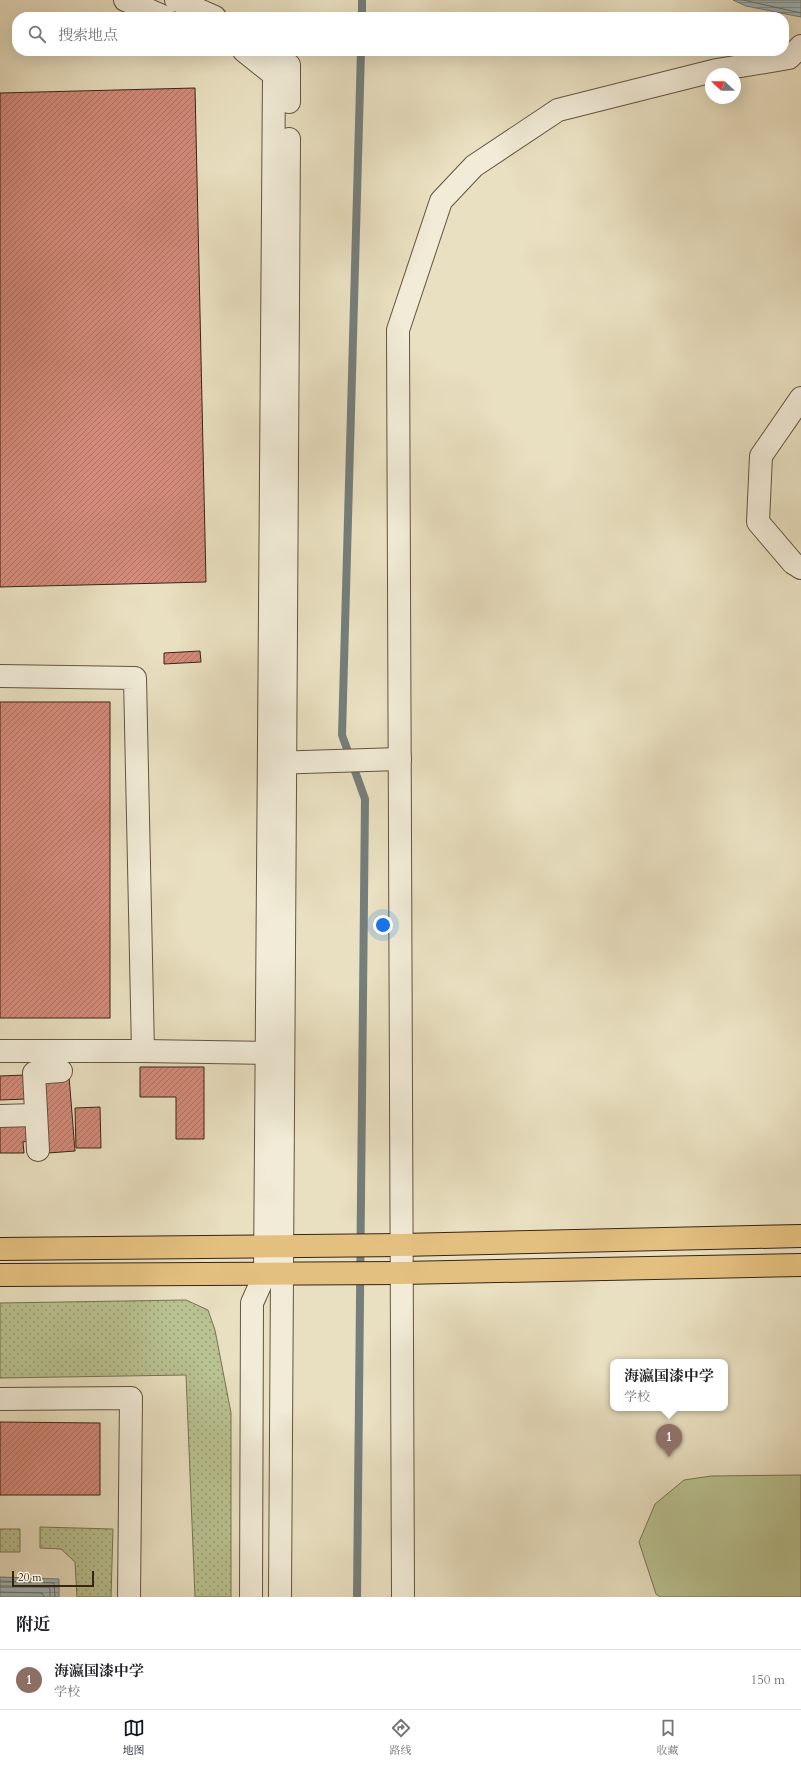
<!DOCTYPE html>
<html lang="zh">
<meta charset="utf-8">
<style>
body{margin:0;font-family:Cardo,"Noto Serif SC",serif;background:#f2f2f2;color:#202124}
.compass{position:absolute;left:705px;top:68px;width:36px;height:36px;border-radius:50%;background:#fff;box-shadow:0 4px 16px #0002;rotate:292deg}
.scale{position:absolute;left:12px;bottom:10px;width:82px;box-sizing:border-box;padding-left:4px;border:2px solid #372514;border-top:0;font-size:11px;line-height:14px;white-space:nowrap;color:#372514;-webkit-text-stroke:3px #f1ebd7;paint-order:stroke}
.you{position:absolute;left:383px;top:925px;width:14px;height:14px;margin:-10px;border:3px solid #fff;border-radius:50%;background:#1a73e8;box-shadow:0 0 0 6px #1a73e833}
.badge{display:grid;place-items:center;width:26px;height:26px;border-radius:50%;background:#111827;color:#fff;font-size:13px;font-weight:700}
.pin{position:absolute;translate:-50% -33px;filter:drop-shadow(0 1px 2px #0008)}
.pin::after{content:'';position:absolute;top:21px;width:14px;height:12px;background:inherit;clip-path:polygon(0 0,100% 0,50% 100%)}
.popup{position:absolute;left:610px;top:1359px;width:118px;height:52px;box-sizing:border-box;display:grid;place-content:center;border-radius:8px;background:#fff;filter:drop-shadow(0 1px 3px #0005);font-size:13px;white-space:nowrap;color:#757577}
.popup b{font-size:15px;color:#202124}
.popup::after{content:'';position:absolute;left:50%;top:100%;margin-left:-8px;border:8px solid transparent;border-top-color:#fff}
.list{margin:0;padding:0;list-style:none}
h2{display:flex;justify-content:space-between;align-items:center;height:52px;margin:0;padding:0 16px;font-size:17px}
h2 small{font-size:13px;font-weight:400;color:#757577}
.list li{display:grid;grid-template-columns:26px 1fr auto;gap:12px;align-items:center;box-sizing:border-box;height:60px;padding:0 16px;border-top:1px solid #e0e0e0}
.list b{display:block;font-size:15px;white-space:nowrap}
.list p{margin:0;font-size:13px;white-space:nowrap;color:#757577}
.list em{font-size:13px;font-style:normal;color:#757577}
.icon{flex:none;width:22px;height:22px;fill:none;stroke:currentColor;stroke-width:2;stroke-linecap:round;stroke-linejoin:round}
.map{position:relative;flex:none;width:801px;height:1597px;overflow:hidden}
.search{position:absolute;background:#fff;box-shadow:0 4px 16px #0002;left:12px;right:12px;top:12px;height:44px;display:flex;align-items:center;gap:10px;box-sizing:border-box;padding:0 14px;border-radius:16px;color:#757577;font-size:15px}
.sheet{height:112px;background:#fff}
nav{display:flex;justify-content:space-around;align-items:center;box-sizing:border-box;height:56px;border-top:1px solid #e0e0e0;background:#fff;font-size:11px;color:#757577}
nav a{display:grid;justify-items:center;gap:2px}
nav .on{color:#111827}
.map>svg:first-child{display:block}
.grass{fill:url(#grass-dots);stroke:#787452}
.green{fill:#b9c291;stroke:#787452}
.water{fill:url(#water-rules);stroke:#757e7b}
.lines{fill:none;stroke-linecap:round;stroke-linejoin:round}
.shore{stroke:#6b706a;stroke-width:1}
.stream{stroke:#757e7b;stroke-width:8}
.building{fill:url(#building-hatch);stroke:#372514}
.minor-casing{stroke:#64543f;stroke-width:24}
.major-casing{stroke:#372514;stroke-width:24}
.minor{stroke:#f1ebd7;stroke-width:22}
.major{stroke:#e4c080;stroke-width:22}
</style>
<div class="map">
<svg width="801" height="1597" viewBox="0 0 801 1597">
<defs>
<pattern id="grass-dots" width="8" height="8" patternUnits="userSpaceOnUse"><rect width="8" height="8" fill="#b9c291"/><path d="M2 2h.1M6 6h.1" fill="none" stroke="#979d75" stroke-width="1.8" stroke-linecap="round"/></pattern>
<pattern id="water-rules" width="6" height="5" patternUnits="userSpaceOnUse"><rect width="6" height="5" fill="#9fbabf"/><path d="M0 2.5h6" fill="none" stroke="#82979a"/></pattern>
<pattern id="building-hatch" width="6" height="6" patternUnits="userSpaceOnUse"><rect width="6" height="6" fill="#d48b7b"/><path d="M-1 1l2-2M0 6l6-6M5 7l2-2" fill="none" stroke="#ad7164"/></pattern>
</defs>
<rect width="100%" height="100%" fill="#e9e0c1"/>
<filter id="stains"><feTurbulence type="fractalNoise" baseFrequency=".005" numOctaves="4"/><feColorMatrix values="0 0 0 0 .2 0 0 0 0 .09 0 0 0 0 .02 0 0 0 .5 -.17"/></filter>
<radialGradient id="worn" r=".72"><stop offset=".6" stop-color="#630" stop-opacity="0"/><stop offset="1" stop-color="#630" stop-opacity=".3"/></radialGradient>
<g class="grass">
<path d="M186 1300 208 1310 215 1330 231 1413V1597H195L186 1375 0 1378V1303Z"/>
<path d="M40 1527 113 1529 111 1597H77L75 1562 61 1549 40 1548Z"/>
<path d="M20 1529V1552H0V1529Z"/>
</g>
<path class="green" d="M801 1475V1597H660L656 1594 639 1542 655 1504 684 1480 711 1476Z"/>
<g class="water">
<path d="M733 0H801V17L746 6Z"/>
<path d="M0 1577 59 1579V1597H0Z"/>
</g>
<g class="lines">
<g class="shore">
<path d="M743 0 801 13"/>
<path d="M0 1581 54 1583 55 1597"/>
<path d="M0 1586 48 1587 50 1589V1597"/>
<path d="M0 1592 42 1593 44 1597"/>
</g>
<g class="stream">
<path d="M362 17V0"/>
<path d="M357 1597 365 799 342 735 361 51"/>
</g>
</g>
<g class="building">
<path d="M195 88 206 582 0 587V93Z"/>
<path d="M200 651 201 662 164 664V653Z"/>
<rect x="0" y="702" width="110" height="316"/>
<path d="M140 1067H204V1139H176V1097H140Z"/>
<path d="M26 1075V1099L0 1100V1076Z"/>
<path d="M69 1076 75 1151 48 1153 42 1078Z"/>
<path d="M100 1107 101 1148H76L75 1108Z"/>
<path d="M0 1126H28V1141L23 1142 24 1153H0Z"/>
<path d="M0 1422 100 1423V1495H0Z"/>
</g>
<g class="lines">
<defs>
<g id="minor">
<path d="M125 0 165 17"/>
<path d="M176 0 215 17"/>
<path d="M244 51 274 75 265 1274 252 1303 251 1597"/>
<path d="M273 51 289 65V102"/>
<path d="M801 398 761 456 758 522 793 563 801 568"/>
<path d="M0 676 135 678 143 1051H0"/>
<path d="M271 763 400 759"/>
<path d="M143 1051 266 1053"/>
<path d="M0 1116 35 1115"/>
<path d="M38 1150 34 1073 61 1071"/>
<path d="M0 1399 131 1398 129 1597"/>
<path d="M280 1597 289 139"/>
<path d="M403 1597 398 330 441 201 474 166 558 110 717 70 789 58 801 46"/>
</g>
<g id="major">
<path d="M0 1249 401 1245 801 1236"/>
<path d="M0 1275 402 1273 801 1265"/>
</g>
</defs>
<use href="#minor" class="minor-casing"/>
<use href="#major" class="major-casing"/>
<use href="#minor" class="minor"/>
<use href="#major" class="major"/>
</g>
<rect width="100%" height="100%" filter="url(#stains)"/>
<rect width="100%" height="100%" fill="url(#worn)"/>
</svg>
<svg class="compass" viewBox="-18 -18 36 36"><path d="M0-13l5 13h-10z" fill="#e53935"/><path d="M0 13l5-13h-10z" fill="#757577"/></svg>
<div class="scale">20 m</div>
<div class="you"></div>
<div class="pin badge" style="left:669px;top:1457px;background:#8d6e63">1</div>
<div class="popup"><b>海瀛国漆中学</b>学校</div>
<div class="search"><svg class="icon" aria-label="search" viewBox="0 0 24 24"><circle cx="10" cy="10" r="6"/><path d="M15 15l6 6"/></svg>搜索地点</div>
</div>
<section class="sheet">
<h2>附近<small></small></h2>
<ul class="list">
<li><span class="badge" style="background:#8d6e63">1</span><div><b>海瀛国漆中学</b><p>学校</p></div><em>150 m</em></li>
</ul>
</section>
<nav>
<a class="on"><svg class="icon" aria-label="map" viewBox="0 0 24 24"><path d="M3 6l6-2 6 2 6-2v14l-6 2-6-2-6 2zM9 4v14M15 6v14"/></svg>地图</a>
<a><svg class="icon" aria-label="directions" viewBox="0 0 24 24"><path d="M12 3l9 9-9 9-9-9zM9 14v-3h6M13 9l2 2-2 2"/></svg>路线</a>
<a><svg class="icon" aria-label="saved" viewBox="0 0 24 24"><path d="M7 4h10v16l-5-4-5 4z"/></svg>收藏</a>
</nav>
